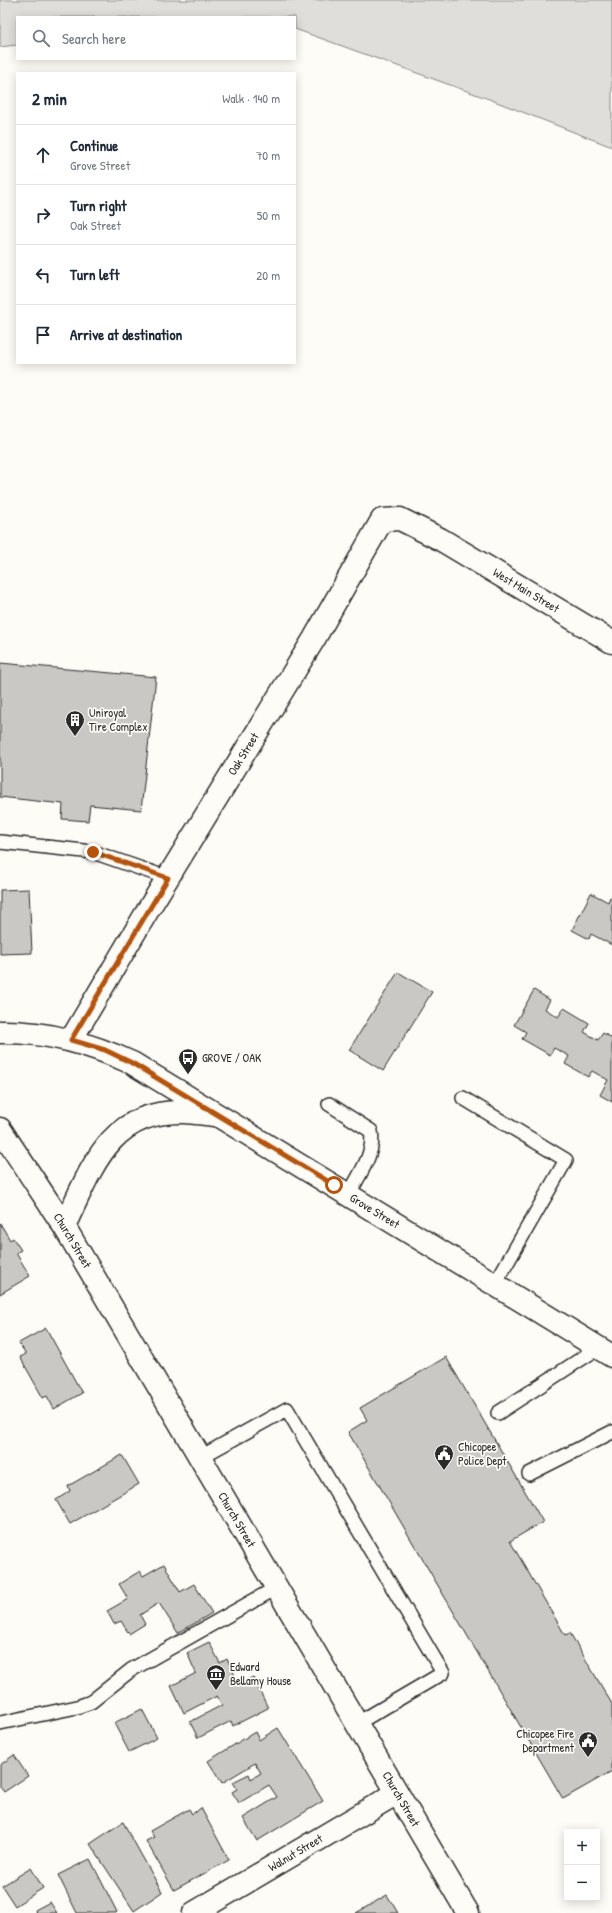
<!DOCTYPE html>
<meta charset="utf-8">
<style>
body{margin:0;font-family:"Patrick Hand",sans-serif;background:#f6f6f7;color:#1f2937}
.controls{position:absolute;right:12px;bottom:12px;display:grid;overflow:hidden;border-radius:0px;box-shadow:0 2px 10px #0003}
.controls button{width:36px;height:36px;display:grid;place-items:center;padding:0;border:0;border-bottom:1px solid #e0e1e3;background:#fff;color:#1f2937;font:20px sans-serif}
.stop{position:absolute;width:12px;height:12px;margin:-9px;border:3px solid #b45309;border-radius:50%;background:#fff}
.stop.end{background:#b45309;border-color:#fff;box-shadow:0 1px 4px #0008}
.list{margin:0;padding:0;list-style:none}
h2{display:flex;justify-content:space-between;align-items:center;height:52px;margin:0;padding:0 16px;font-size:17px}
h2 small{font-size:13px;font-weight:400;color:#747a83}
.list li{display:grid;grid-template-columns:26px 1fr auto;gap:12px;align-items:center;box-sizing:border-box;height:60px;padding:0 16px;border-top:1px solid #e0e1e3}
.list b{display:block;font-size:15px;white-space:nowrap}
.list p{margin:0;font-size:13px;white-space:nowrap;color:#747a83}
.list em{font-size:13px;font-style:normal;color:#747a83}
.icon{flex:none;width:22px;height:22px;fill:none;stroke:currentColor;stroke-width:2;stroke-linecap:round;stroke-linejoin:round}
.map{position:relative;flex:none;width:612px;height:1913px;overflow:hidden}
.search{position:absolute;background:#fff;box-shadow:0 2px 10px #0003;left:16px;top:16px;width:280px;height:44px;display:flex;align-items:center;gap:10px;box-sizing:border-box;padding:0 14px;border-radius:0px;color:#747a83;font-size:15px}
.panel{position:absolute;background:#fff;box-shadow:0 2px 10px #0003;left:16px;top:72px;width:280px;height:292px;border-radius:0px}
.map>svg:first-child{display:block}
.green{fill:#dfdeda;stroke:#858482}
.building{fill:#c9c8c4;stroke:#2b2b2b}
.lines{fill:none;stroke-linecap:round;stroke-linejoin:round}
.service-casing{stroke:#2b2b2b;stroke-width:16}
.minor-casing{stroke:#2b2b2b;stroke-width:25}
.tertiary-casing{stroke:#2b2b2b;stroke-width:25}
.secondary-casing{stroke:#2b2b2b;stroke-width:25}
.service{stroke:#fdfcf7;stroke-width:13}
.minor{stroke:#fdfcf7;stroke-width:22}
.tertiary{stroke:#fdfcf7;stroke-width:22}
.secondary{stroke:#fdfcf7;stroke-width:22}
.route{stroke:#b45309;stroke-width:5}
.labels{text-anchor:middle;stroke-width:3.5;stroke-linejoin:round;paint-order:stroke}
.street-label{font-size:12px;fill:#2b2b2b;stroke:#fdfcf7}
.poi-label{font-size:12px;fill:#2b2b2b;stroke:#fdfcf7;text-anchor:start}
</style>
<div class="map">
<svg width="612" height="1913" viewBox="0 0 612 1913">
<rect width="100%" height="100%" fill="#fdfcf7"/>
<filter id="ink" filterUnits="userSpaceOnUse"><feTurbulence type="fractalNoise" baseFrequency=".025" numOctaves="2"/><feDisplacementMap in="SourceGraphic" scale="8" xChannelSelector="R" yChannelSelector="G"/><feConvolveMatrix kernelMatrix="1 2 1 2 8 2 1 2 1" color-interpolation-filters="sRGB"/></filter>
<g filter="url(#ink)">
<path class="green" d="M0 0H612V147L489 99 295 29V17H17V45L0 47Z"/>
<g class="building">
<path d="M0 663 156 677 141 810 90 805 88 821 62 819 63 804 0 797Z"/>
<path d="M29 889 32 953 0 954V890Z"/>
<path d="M591 893 608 902 610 897 612 898V945L591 934 589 939 572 930Z"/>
<path d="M398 972 432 992 383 1071 349 1050Z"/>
<path d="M534 990 550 1000 545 1009 558 1017 564 1008 589 1023 584 1032 598 1040 603 1033 612 1038V1102L600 1095 608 1080 592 1071 588 1077 565 1064 569 1056 554 1048 550 1055 522 1039 526 1032 514 1025Z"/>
<path d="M0 1223 10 1240 13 1238 21 1250 16 1253 30 1276 0 1294Z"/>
<path d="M46 1328 82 1393 54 1409 47 1396 43 1398 20 1357 26 1354 19 1343Z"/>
<path d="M446 1357 543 1522 510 1541 565 1635 570 1633 612 1704V1771L563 1799 348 1432 367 1420 360 1408Z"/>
<path d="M122 1455 139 1484 70 1524 56 1500 70 1491 68 1486Z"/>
<path d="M164 1564 180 1592 194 1584 212 1613 178 1633 159 1603 140 1615 145 1624 129 1634 121 1621 114 1624 107 1611 128 1599 119 1584 140 1571 143 1576Z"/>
<path d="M209 1642 220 1663 227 1659 239 1684 253 1677 268 1708 233 1726 231 1721 198 1738 190 1722 222 1705 217 1696 184 1713 171 1686 196 1673 187 1653Z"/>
<path d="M142 1709 157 1738 129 1752 114 1723Z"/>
<path d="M278 1728 323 1801 257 1841 243 1818 277 1797 269 1785 239 1803 232 1792 237 1789 233 1782 249 1774 251 1779 261 1773 255 1763 222 1783 208 1761 255 1732 259 1740Z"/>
<path d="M14 1755 28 1776 4 1792 0 1787V1765Z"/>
<path d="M201 1808 229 1860 174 1890 146 1841 154 1837 150 1831 189 1809 192 1814Z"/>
<path d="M123 1822 162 1892 134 1911 90 1844Z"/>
<path d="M90 1859 117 1912 116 1913H77L58 1875Z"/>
<path d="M31 1868 43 1888 15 1906 2 1886Z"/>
<path d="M387 1895 398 1913H356Z"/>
<path d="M50 1902 57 1913H36L35 1910Z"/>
</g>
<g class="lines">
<defs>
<g id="service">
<path d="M0 842 93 852 168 878"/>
<path d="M463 1098 566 1160 495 1284"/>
<path d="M329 1104 371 1131C376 1152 359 1175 349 1194"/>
<path d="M498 1413 598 1348"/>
<path d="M199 1458 287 1409 443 1673 356 1724"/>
<path d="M529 1474 612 1432"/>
<path d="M0 1723 77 1707 91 1702 131 1670 276 1588"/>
</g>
<g id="minor">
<path id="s1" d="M71 1040 151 905 314 639 382 520 400 519 440 539 612 642"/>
</g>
<g id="tertiary">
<path id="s2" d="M194 1913 397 1793"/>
</g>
<g id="secondary">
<path id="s3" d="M0 1032C46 1031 91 1044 132 1063L612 1356"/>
<path id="s4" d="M0 1129 64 1226 468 1913"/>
<path d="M64 1226C91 1171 108 1110 183 1112 193 1112 203 1114 214 1115"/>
</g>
</defs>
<use href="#service" class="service-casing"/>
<use href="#minor" class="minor-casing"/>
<use href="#tertiary" class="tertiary-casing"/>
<use href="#secondary" class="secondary-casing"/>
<use href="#service" class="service"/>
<use href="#minor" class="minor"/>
<use href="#tertiary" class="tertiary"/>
<use href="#secondary" class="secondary"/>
</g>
</g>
<g class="lines" filter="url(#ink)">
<path class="route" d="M93 852 168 878 71 1040 105 1050 132 1063 334 1185"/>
</g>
<defs>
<symbol id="building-pin" viewBox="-11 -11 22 30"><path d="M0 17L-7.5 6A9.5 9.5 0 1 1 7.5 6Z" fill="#2b2b2b" stroke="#fdfcf7"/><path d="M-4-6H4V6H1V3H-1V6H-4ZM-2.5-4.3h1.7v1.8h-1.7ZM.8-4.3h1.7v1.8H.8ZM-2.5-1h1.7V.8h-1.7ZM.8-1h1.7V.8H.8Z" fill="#fff"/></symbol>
<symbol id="bus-pin" viewBox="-11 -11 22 30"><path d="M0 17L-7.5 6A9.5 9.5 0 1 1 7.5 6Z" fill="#2b2b2b" stroke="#fdfcf7"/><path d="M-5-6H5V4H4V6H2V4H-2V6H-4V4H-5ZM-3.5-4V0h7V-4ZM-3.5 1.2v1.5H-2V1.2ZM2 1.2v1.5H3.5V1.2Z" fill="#fff"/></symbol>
<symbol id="civic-pin" viewBox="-11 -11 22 30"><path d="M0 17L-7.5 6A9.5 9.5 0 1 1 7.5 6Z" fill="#2b2b2b" stroke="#fdfcf7"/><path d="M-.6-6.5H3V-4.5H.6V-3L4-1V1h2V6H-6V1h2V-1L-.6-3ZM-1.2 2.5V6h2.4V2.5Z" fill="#fff"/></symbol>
<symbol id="museum-pin" viewBox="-11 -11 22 30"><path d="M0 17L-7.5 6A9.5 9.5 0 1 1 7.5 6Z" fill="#2b2b2b" stroke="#fdfcf7"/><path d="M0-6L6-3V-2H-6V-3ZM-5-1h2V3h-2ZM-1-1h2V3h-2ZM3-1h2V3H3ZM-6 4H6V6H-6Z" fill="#fff"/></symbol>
</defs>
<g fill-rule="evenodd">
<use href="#building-pin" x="64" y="709" width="22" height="30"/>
<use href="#bus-pin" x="177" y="1047" width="22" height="30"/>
<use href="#civic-pin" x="433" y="1443" width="22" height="30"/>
<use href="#museum-pin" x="205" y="1663" width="22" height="30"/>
<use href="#civic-pin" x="577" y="1730" width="22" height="30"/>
</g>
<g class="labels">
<g class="street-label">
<text dy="4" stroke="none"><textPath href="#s1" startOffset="769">West Main Street</textPath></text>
<text dy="4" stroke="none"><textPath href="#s1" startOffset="334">Oak Street</textPath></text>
<text dy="4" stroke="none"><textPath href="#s3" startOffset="421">Grove Street</textPath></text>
<text dy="4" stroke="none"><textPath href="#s4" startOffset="133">Church Street</textPath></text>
<text dy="4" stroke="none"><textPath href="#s4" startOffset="457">Church Street</textPath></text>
<text dy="4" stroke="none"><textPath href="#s4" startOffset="781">Church Street</textPath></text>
<text dy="4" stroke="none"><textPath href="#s2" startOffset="118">Walnut Street</textPath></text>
</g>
<g class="poi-label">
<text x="89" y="717">Uniroyal<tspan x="89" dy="14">Tire Complex</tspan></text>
<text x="202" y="1062">GROVE / OAK</text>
<text x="458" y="1451">Chicopee<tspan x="458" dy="14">Police Dept</tspan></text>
<text x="230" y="1671">Edward<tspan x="230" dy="14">Bellamy House</tspan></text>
<text x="574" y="1738" text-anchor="end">Chicopee Fire<tspan x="574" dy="14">Department</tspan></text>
</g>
</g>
</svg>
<div class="controls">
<button>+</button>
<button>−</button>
</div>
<div class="stop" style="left:334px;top:1185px"></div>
<div class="stop end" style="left:93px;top:852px"></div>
<div class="search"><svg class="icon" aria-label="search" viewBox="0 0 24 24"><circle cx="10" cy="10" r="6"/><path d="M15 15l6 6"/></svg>Search here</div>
<section class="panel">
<h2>2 min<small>Walk · 140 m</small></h2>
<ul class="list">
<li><svg class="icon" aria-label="ahead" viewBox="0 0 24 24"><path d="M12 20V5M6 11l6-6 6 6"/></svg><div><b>Continue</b><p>Grove Street</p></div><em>70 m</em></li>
<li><svg class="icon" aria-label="right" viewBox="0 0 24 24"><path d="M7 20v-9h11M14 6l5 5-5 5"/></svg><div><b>Turn right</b><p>Oak Street</p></div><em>50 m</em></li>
<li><svg class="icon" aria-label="left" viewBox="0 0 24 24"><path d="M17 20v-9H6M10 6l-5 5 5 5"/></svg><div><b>Turn left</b></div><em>20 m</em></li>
<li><svg class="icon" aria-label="arrive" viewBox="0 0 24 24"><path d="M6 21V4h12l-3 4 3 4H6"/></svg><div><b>Arrive at destination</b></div></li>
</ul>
</section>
</div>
